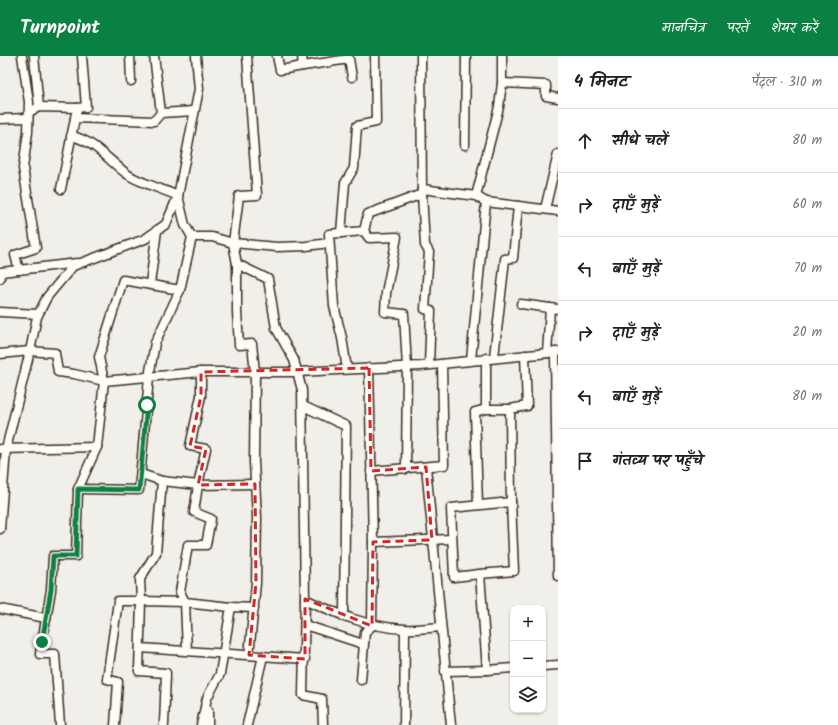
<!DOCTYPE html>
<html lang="hi">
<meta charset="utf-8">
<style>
body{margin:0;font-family:Kalam,"Playpen Sans Deva",sans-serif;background:#f6f6f6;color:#202124}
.controls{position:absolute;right:12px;bottom:12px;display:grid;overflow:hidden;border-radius:8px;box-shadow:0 1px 3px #0004}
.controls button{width:36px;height:36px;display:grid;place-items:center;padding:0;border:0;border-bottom:1px solid #e0e0e0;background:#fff;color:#202124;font:20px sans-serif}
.stop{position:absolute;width:12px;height:12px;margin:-9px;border:3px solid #0b8043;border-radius:50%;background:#fff}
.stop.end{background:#0b8043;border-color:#fff;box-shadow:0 1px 4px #0008}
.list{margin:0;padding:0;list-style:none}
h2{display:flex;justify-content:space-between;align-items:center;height:52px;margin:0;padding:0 16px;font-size:17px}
h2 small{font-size:13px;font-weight:400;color:#757577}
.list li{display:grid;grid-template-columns:26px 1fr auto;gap:12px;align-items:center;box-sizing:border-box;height:64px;padding:0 16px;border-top:1px solid #e0e0e0}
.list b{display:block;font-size:15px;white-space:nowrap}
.list em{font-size:13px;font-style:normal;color:#757577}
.icon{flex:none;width:22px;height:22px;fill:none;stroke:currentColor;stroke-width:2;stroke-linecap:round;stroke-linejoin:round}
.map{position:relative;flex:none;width:558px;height:669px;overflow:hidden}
header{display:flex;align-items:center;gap:24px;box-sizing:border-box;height:56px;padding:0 20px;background:#0b8043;color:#fff}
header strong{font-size:19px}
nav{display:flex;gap:22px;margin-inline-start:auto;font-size:14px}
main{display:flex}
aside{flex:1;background:#fff}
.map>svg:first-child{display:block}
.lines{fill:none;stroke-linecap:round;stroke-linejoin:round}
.minor-casing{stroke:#3b2a1e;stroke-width:11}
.minor{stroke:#fdfcf7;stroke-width:8}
.route{stroke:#0b8043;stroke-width:5}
.marked{fill:none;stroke:#d62828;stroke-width:3;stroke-dasharray:8 5;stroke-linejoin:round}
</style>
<header>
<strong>Turnpoint</strong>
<nav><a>मानचित्र</a><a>परतें</a><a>शेयर करें</a></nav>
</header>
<main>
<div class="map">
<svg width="558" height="669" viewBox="0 0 558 669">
<rect width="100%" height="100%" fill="#f1efea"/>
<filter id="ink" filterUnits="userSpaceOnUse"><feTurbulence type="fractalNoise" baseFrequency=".025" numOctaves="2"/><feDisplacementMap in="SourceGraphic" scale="8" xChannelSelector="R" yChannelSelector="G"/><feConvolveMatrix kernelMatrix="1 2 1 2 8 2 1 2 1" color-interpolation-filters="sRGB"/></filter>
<g filter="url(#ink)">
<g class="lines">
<defs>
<g id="minor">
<path d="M34 0 39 51"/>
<path d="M130 0 131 25"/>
<path d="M154 0 161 57"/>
<path d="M196 0 199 33 178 140 185 169 192 181H212L233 187 277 191 306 190 329 187"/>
<path d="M247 0 257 139 239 140 233 187 237 208 268 223 276 272 294 304 302 334 305 543 303 639 322 643 323 669"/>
<path d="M277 0 280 14 303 10"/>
<path d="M302 0 303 10 349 3 352 21"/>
<path d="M502 0V27L546 29V40L558 42"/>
<path d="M77 52 86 51 82 0"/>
<path d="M29 56 39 51 77 52 61 133"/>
<path d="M75 62 154 65 161 57 194 55"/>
<path d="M0 63 28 62"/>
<path d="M465 89 466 0"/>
<path d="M422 133 476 140 486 146 558 155"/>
<path d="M422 138 425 189 429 196 425 253 431 255 429 309"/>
<path d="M476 140 499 51 502 27"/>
<path d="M545 153 558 98"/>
<path d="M364 175 369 182 397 181 386 237 385 256 404 258 407 311 406 413"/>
<path d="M341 177 345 127 354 112 357 70 376 66 375 0"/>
<path d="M192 181 180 234 123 224 99 301 104 325 201 316H297L421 310 558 296"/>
<path d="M237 208V256L239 289 252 288 255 316 254 406 257 461 256 527 249 599"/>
<path d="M19 214 15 199 36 192 23 112 28 76 29 46 22 0"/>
<path d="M0 222 1 216 77 207"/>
<path d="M150 228 157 174"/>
<path d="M521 248 550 252 547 297"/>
<path d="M550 252 558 253"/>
<path d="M0 256 38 258"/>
<path d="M555 296 558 520"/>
<path d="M0 298 30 295 55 297 58 316 74 318 104 325 97 391 0 393"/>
<path d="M494 301 505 203 513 202 518 150"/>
<path d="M486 302V353H510"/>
<path d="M471 304 486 146"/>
<path d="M347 313 342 282 334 250 329 178 364 175 368 158 422 138 421 0"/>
<path d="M303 350 346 370 344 561"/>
<path d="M426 411 451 669"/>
<path d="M371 415 444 409 442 308"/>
<path d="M141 418 162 425"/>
<path d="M78 433 139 434 149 321 155 287 180 234"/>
<path d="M478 449 475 356 486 353"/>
<path d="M0 473 6 393 30 295 37 261 47 241 73 210 145 183 166 168 178 140C163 133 140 127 127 118 108 104 95 85 71 80"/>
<path d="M373 486 452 483"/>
<path d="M480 518 454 521 451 452 511 446"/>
<path d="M305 543C337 558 368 571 404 573 416 574 429 572 441 571"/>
<path d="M231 551 254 552"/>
<path d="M0 553 46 562"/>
<path d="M305 569 363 588"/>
<path d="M140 592 305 603"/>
<path d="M543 610 558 609"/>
<path d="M513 612 487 614 480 518 514 515 511 446 510 353 527 350 525 299"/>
<path d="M445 615 487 614"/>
<path d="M361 624 365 576 372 570 373 486 369 312"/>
<path d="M208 654V669"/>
<path d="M60 669 55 598H40L51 534 53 500H76L78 433 97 391"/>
<path d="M115 669 118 626 107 623 118 545H141L140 523 156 497 162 425 198 429 206 393 190 390 201 340V316"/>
<path d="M164 669 166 617 139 615 141 545 185 546 187 595"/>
<path d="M201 669 207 642 220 618 231 551 185 546 180 536 188 489H206L211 463 194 456 198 429 255 428"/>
<path d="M247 669 263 600"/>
<path d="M404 669 405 574"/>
</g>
</defs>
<use href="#minor" class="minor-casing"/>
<use href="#minor" class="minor"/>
</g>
</g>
<g class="lines" filter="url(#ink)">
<path class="route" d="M42 586 51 534 53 500H76L78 433 139 434 147 349"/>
</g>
<path class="marked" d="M369 312 371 415 426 411 432 484 373 486 372 570 305 543V603L249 599 256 527 255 428 198 429 206 393 190 390 201 340V316Z"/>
</svg>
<div class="controls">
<button>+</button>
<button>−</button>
<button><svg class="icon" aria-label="layers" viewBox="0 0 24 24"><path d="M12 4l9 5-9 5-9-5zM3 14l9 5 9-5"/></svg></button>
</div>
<div class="stop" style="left:147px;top:349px"></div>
<div class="stop end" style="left:42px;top:586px"></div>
</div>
<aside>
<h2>4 मिनट<small>पैदल · 310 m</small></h2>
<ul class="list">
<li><svg class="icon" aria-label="ahead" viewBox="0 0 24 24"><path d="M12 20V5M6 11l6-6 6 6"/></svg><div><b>सीधे चलें</b></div><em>80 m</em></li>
<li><svg class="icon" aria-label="right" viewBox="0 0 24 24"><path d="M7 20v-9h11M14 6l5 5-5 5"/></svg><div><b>दाएँ मुड़ें</b></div><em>60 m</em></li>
<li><svg class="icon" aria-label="left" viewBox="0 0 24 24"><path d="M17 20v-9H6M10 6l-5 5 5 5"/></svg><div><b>बाएँ मुड़ें</b></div><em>70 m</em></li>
<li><svg class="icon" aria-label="right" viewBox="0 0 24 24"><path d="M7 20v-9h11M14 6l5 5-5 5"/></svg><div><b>दाएँ मुड़ें</b></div><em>20 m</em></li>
<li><svg class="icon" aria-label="left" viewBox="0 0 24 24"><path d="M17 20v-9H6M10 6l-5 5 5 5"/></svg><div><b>बाएँ मुड़ें</b></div><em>80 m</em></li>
<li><svg class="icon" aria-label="arrive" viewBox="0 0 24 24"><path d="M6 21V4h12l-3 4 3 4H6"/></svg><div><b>गंतव्य पर पहुँचे</b></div></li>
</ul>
</aside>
</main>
